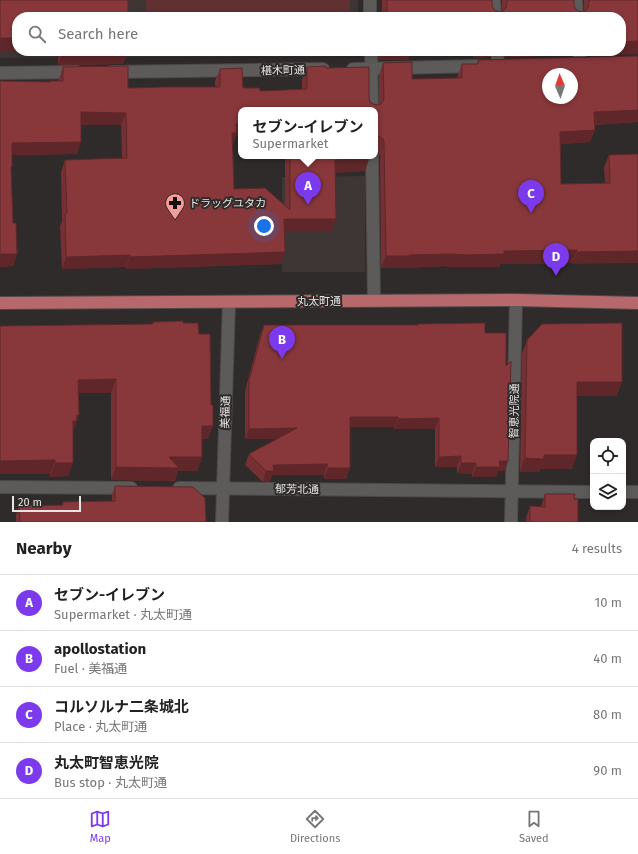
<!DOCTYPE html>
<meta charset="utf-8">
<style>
body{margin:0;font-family:"Fira Sans","Noto Sans JP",sans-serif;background:#f2f2f2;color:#222}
.controls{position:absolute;right:12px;bottom:12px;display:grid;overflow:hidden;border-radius:8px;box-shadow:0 2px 6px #0003}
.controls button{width:36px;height:36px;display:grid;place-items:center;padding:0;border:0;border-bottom:1px solid #e0e0e0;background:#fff;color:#222;font:20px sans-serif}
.compass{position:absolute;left:542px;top:68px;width:36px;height:36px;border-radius:50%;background:#fff;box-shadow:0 2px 6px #0003;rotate:358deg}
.scale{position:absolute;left:12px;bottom:10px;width:69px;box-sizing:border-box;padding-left:4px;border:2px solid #e6e4e4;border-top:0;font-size:11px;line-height:14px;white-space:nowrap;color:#e6e4e4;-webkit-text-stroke:3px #2e2b2a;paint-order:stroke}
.you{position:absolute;left:264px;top:226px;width:14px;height:14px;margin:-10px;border:3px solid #fff;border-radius:50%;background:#1a73e8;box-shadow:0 0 0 6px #1a73e833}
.badge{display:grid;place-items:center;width:26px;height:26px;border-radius:50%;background:#7c3aed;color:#fff;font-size:13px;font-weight:700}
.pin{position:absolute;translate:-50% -33px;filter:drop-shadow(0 1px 2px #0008)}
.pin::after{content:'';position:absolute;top:21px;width:14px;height:12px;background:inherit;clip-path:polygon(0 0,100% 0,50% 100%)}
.popup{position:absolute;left:238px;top:107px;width:140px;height:52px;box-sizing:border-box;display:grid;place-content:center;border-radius:8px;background:#fff;filter:drop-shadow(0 1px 3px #0005);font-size:13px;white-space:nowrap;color:#767676}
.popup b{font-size:15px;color:#222}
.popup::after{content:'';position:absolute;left:50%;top:100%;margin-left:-8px;border:8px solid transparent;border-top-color:#fff}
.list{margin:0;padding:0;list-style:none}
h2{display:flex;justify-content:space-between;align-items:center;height:52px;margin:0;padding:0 16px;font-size:17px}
h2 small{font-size:13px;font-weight:400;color:#767676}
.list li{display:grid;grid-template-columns:26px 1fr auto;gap:12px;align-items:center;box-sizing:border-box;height:56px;padding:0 16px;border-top:1px solid #e0e0e0}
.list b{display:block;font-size:15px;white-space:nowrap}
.list p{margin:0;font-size:13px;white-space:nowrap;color:#767676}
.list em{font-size:13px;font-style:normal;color:#767676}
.icon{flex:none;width:22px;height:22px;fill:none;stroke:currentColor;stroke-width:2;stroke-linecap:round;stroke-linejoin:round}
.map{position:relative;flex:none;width:638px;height:522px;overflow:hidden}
.search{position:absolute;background:#fff;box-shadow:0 2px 6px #0003;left:12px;right:12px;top:12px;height:44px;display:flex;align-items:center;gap:10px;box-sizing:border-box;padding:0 14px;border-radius:16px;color:#767676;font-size:15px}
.sheet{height:276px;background:#fff}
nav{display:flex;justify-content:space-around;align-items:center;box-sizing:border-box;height:56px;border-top:1px solid #e0e0e0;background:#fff;font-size:11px;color:#767676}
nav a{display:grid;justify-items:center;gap:2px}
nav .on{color:#7c3aed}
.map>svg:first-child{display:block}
.built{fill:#3e3535}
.green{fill:#613131}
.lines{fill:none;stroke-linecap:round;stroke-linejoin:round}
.service-casing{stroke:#4c4949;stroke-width:14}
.minor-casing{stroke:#4c4949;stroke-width:14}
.tertiary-casing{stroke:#4c4949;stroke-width:14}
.primary-casing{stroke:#4c4949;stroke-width:14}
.service{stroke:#5d5a5a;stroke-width:12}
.minor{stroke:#5d5a5a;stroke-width:12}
.tertiary{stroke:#5d5a5a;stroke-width:12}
.primary{stroke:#b6686a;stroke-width:12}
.wall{fill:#753033}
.shaded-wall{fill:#5f2729}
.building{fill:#88383b;stroke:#5f2729;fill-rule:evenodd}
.labels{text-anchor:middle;stroke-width:4;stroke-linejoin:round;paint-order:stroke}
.street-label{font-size:11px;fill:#e6e4e4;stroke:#2e2b2a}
.poi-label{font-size:11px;fill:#e6e4e4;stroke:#2e2b2a;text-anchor:start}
</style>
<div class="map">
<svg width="638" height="522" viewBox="0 0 638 522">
<rect width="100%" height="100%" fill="#2e2b2a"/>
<g class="built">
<path d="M0 0H358V17H17V51H358V56L0 58Z"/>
<path d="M365 176V272H282V177Z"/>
</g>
<g class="green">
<rect x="146" y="0" width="204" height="17"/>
<path d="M197 51H350V53L202 55Z"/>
</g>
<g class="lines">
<defs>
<g id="service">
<path d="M494 0 495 17"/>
<path d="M576 0 577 17"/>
<path d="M497 51 498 65"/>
<path d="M579 51 580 63"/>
</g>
<g id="minor">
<path d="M370 0V17"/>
<path d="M371 51 372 110"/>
<path d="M353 69 477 66"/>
<path d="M111 72 323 69"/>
<path d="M0 73 77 72"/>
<path d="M372 156 374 301"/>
<path d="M0 487 131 488"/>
<path d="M179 488 593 492"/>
<path d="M623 492H638"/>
<path d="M511 522 516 300"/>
</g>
<path id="tertiary" d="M222 522 229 302"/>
<path id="primary" d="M0 303 516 300 638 303"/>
</defs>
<use href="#service" class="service-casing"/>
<use href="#minor" class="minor-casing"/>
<use href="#tertiary" class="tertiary-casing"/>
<use href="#primary" class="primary-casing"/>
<use href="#service" class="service"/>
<use href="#minor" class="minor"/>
<use href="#tertiary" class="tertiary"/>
<use href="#primary" class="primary"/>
</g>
<g class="wall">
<path d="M382 0H492V5L493 8 496 11 500 12 502 11V0H574V5L575 8 578 11 582 12 584 11V0H638V54L587 55 586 51H621V17H382Z"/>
<path d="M58 51H128L123 64 58 65Z"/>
<path d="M378 51H411L408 60H379Z"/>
<path d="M473 51H492L490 57 473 58Z"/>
<path d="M504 51H573L572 55 505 57Z"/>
<path d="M638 56V122L594 125 595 130 590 142 560 144 561 184 605 183 604 167 609 155 638 154 572 264V263L500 264 499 267H446V266L404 268H381L380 156 378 152 375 149V110H241V136H236L233 144 234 189 285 206V156H369L365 171 335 173 331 232H285V252L281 264 126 269V267L62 269 60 226 62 222 61 172 65 160 122 158 121 125H81L77 154 12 155 11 170 13 223 17 254 13 266 0 267V81L50 82 58 81 63 67 128 88 215 87V81L220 69 243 88 260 91 302 89V80L307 67 326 68 369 98 370 102 373 104 377 105 379 104V75L383 63 412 79 457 78 462 64H477L478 60Z"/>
<path d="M153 322 183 323 199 334 208 439H202V457L197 471H178L175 481 111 480V393H78L79 415 73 432 68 476 50 477V474H0V326L152 324Z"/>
<path d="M264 325 485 333 505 471H498L496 477H472V474L457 473V467H435V429H394V427H350V468L346 479H324V475H272L270 482H263L245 465 249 454 277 439H245V391L260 335Z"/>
<path d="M527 340 617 396H577L572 469H540L539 472H520L522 354Z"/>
<path d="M115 486 206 522H16V515L19 506 62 505 63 502 112 501V495Z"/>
<path d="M545 494 574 499 578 522H526V518L530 506 541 507Z"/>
</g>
<g class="shaded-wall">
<path d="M0 38H17V51H35H0Z"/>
<path d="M638 41V54L587 55 588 51H621V42Z"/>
<path d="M63 51H128L123 64 58 65Z"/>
<path d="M382 51H411L408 60H379Z"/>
<path d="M476 51H492L490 57 473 58Z"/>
<path d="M507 51H573L572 55 505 57Z"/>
<path d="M638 110V122L589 125 594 112Z"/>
<path d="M81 112 126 113 121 125H76Z"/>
<path d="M241 123V136H236L232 145H228L236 124Z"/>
<path d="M595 130 590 142 555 145 560 132Z"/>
<path d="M81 142 77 154 7 155 12 143Z"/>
<path d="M369 159 365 171 330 173 335 160Z"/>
<path d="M284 219H336L331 232H280Z"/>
<path d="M577 250 572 263 500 264 499 267H446L451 254 504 251Z"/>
<path d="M638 251V263L572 264 577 252Z"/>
<path d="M285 252 281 264 126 269 130 257Z"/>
<path d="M0 254H17L13 266 0 267Z"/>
<path d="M451 254 446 266 404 268H381L386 256Z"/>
<path d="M130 255 126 267 62 269 66 257Z"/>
<path d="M116 379 111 393H73L78 380Z"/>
<path d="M577 382H622L617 396H572Z"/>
<path d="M77 415H79L72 435 73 421Z"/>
<path d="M350 417H398L394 427H346Z"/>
<path d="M439 418 435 429H394L398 419Z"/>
<path d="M202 426H213L208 439H197Z"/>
<path d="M297 428 293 439H245L249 429Z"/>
<path d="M544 455H577L572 469H540L539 472H520L525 458Z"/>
<path d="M461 456 457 467H435L439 457Z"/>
<path d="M169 457H202L197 471H178L175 481 111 480 116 467Z"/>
<path d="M55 460 50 474H0V461Z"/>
<path d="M499 461H508L505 471H498L496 477H472L476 467Z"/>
<path d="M55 463H73L68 476 50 477Z"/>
<path d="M461 463H476L472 474 457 473Z"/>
<path d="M327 464 324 475H272L270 482H263L266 471 273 465Z"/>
<path d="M328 468H350L346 479H324Z"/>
</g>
<g class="building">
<path d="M0 0H128V17H17V38H0Z"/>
<path d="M387 0H492V5L493 8 496 11 500 12 503 11 506 8 507 4V0H574V5L575 8 578 11 582 12 585 11 588 8 589 4V0H638V41L621 42V17H382V16H387Z"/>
<path d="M638 56V110L594 112 595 130 560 132 561 184 610 183 609 155 638 154V251L577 252V250L504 251V254L467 255 451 254 409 255V256H386L384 143 383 139 380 137 377 136H375V110H241V123L236 124 237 133H232L234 189 265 188 290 210V156H369V159L335 160 336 219H284L285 252 130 257V255L66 257 65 214 67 213 65 160 127 158 126 113 81 112V142L12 143V167H11L13 223H16L17 254H0V81L50 82V81H63V67L128 66V88L164 87H220V69L242 68 243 88H260V91L307 89V67L326 66V68L369 67V98L370 102 373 104 377 105 381 104 383 101 384 98 383 63 412 62V79L462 78V64H478V60ZM548 74H572V98H548Z"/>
<path d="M183 321V323H198L199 334H210L211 405H213V426H202V457H169L179 468 116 467V379L78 380 79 415H77L76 421H73V463H55V460L0 461V326L153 324V322Z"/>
<path d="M485 323V333H506V366L511 361 508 461H499L500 467H476V463H461V456L439 457V418L398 419V417H350V468H328L327 464 273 465 274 471H266L249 454 297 428 249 429V381L264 325H418V324Z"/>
<path d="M622 323V382H577V455H544V459L525 458 527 340 542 324Z"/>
<path d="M115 486 193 487 205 498 206 522H20L19 506 63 505V502L115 501Z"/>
<path d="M545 494H575L574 499H578V522H530V506L545 507Z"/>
</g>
<defs>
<symbol id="pharmacy-pin" viewBox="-11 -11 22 30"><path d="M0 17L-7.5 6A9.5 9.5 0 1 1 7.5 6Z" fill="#f59b9a" stroke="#2e2b2a"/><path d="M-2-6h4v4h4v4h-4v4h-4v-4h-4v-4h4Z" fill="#111"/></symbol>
</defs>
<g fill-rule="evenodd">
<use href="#pharmacy-pin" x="164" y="192" width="22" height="30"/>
</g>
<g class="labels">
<g class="street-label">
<text transform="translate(283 70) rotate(-1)" y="4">椹木町通</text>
<text x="319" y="305">丸太町通</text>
<text transform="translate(514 411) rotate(-89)" y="4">智恵光院通</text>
<text transform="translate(225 412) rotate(-88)" y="4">美福通</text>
<text transform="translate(297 489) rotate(1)" y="4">郁芳北通</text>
</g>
<g class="poi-label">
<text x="189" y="207">ドラッグユタカ</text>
</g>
</g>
</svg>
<div class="controls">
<button><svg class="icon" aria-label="locate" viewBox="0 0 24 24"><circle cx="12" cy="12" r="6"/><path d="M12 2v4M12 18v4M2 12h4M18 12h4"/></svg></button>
<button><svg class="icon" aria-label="layers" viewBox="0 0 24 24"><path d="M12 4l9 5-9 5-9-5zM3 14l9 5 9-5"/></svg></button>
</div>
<svg class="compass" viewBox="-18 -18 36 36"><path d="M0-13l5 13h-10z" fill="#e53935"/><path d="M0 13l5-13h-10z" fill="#767676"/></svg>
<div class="scale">20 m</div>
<div class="you"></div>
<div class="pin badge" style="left:308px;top:205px">A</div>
<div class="popup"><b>セブン-イレブン</b>Supermarket</div>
<div class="pin badge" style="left:282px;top:359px">B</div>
<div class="pin badge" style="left:531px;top:213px">C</div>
<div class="pin badge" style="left:556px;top:276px">D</div>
<div class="search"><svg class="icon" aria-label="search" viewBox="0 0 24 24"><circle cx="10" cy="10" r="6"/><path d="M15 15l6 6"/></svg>Search here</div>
</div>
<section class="sheet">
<h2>Nearby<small>4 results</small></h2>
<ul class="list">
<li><span class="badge">A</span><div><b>セブン-イレブン</b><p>Supermarket · 丸太町通</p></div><em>10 m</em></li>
<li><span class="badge">B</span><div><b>apollostation</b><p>Fuel · 美福通</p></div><em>40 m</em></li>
<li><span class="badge">C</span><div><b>コルソルナ二条城北</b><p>Place · 丸太町通</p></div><em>80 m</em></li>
<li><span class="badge">D</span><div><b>丸太町智恵光院</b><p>Bus stop · 丸太町通</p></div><em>90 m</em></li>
</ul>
</section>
<nav>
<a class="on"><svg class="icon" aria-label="map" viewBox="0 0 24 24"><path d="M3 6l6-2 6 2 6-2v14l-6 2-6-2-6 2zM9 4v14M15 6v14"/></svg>Map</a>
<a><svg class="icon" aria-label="directions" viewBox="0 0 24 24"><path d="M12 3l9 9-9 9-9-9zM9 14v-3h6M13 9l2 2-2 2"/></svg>Directions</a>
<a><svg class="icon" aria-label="saved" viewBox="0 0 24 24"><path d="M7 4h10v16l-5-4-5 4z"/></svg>Saved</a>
</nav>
